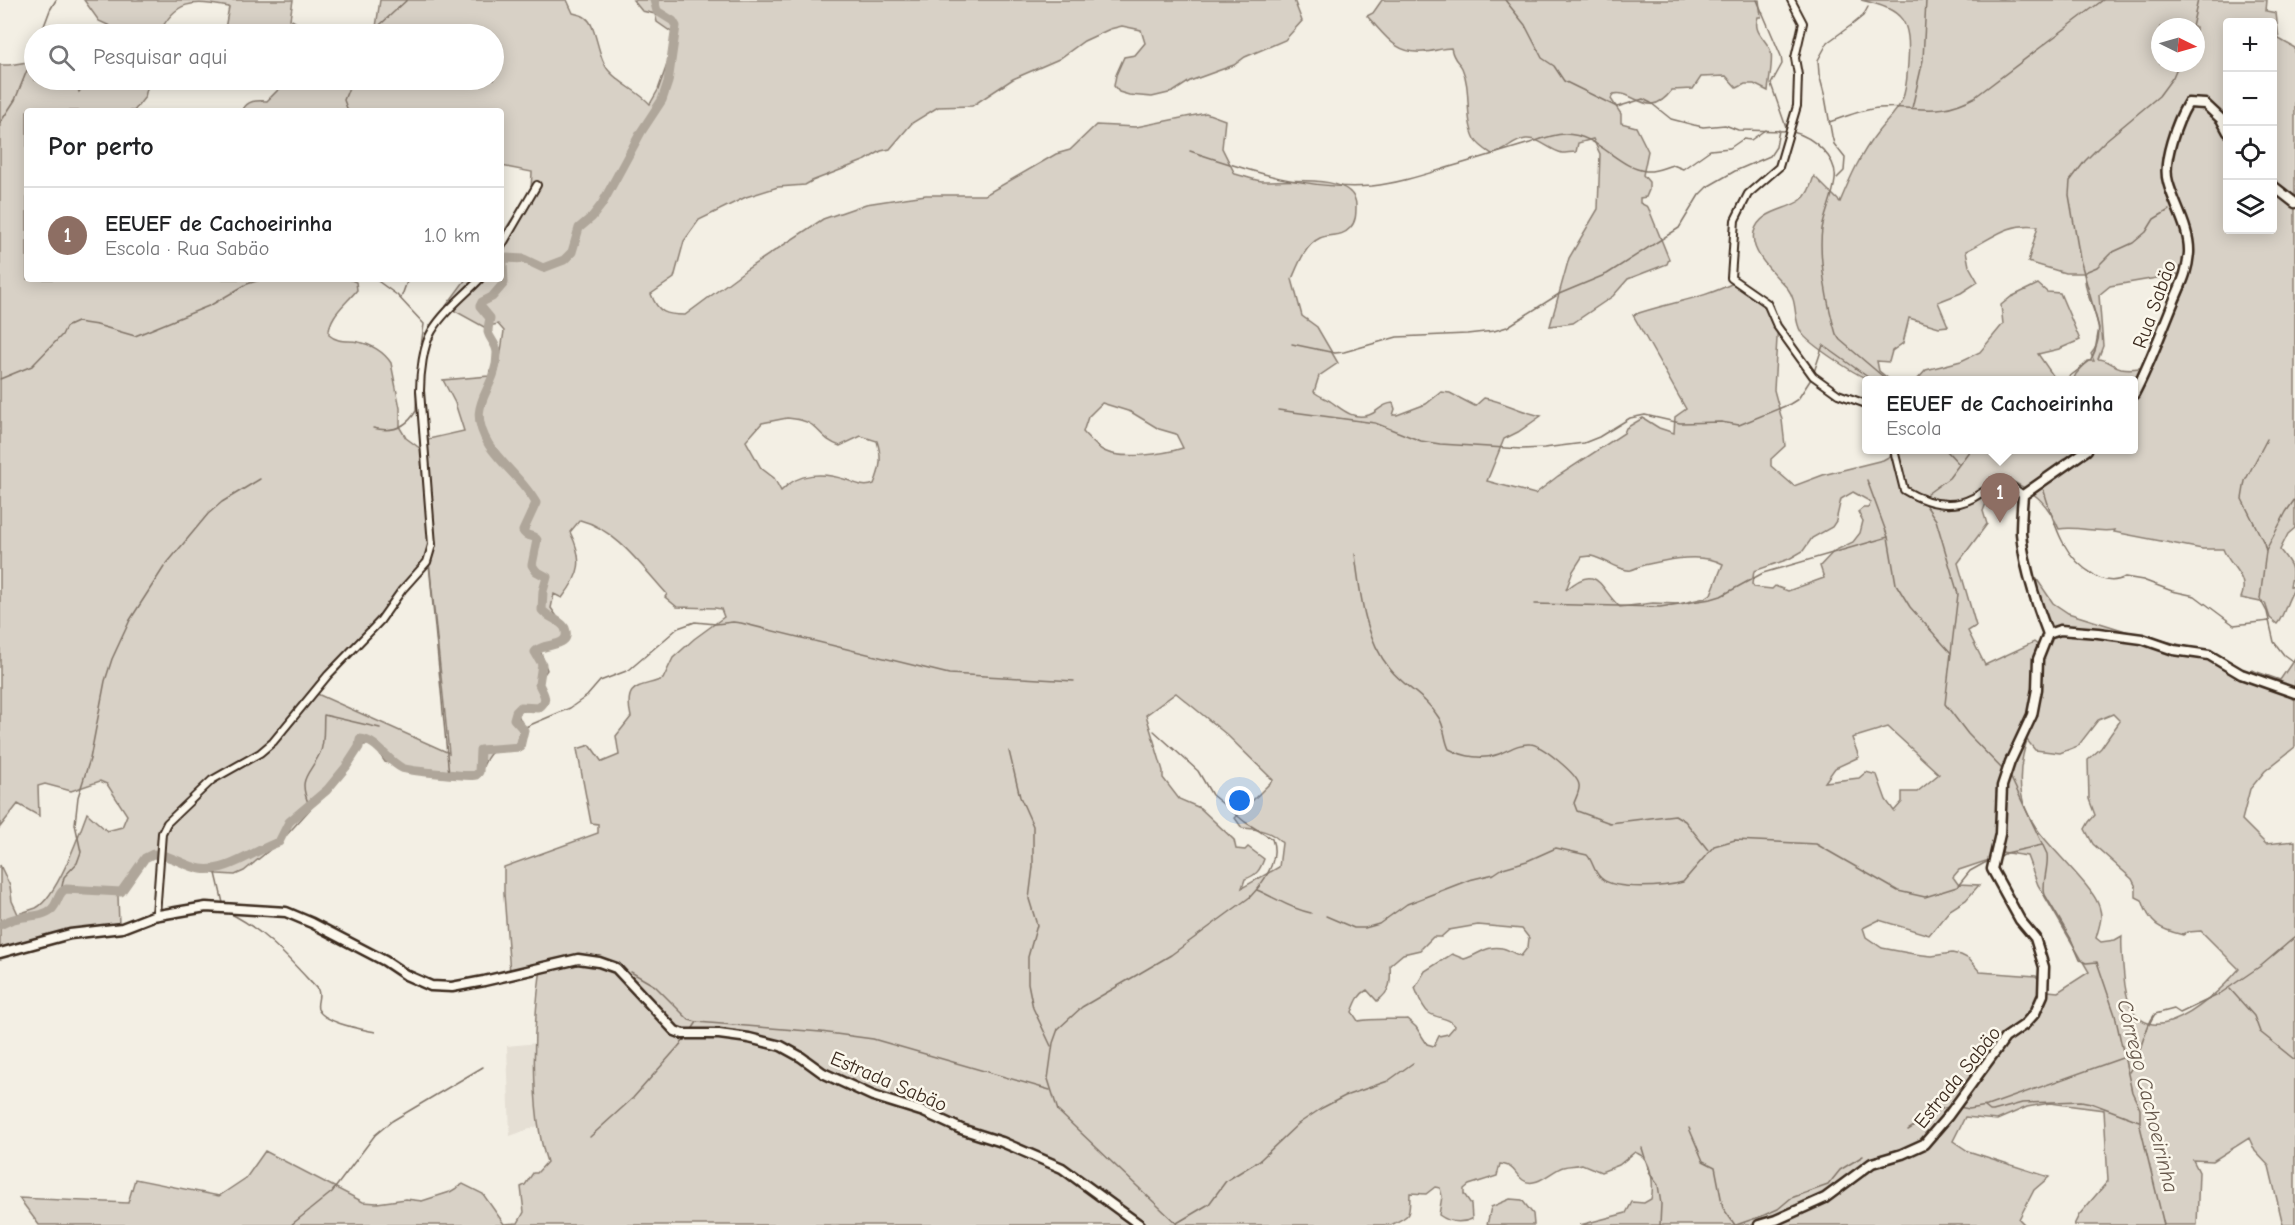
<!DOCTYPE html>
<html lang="pt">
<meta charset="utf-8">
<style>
body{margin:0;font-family:"Comic Neue",sans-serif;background:#f2f2f2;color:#202124}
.controls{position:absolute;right:18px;top:18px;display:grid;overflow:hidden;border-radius:6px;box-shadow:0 3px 15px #0003}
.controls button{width:54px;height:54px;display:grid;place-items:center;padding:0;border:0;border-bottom:2px solid #e0e0e0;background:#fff;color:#202124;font:30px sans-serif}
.compass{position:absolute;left:2151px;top:18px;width:54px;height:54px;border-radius:50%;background:#fff;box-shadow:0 3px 15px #0003;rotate:95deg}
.you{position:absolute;left:1240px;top:801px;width:21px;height:21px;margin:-15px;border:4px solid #fff;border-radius:50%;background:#1a73e8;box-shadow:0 0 0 9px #1a73e833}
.badge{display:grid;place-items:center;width:39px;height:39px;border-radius:50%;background:#1f6fb2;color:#fff;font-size:20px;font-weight:700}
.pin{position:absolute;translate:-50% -50px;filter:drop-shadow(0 2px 3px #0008)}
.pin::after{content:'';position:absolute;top:32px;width:21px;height:18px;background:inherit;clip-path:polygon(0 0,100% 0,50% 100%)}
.popup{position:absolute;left:1862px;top:376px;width:276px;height:78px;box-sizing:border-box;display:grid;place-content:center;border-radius:6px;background:#fff;filter:drop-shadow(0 2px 4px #0005);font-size:20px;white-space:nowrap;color:#757577}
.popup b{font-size:22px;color:#202124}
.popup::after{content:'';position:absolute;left:50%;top:100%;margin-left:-12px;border:12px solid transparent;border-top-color:#fff}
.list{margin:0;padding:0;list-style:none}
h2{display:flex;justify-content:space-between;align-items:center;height:78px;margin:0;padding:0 24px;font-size:26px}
h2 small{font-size:20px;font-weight:400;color:#757577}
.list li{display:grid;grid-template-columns:39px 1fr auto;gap:18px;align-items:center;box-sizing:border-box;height:96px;padding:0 24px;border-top:2px solid #e0e0e0}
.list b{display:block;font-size:22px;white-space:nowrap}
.list p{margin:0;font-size:20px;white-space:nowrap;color:#757577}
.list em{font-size:20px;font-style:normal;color:#757577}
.icon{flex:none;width:33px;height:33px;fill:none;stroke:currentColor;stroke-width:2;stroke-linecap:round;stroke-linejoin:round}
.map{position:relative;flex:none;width:2295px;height:1225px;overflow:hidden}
.search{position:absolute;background:#fff;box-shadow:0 3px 15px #0003;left:24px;top:24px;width:480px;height:66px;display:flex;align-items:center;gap:15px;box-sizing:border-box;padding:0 21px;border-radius:33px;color:#757577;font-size:22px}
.panel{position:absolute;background:#fff;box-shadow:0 3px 15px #0003;left:24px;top:108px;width:480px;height:174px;border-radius:6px}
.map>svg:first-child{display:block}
.built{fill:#e5dfd4}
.green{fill:#d8d1c6;stroke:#8a7e72;stroke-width:1.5;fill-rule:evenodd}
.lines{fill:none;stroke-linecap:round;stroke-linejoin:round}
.stream{stroke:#817468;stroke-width:1.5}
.river{stroke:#afa69a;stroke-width:9}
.street-casing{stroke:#3b2a1e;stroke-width:10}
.secondary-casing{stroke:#3b2a1e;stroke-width:13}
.street{stroke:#fbf7ec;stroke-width:6}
.secondary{stroke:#fbf7ec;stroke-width:8}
.labels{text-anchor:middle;stroke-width:5;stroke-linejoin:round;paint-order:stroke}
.street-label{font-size:20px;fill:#3b2a1e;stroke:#fbf7ec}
.water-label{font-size:21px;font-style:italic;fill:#645549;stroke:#fbf7ec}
</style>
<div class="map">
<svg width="2295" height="1225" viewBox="0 0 2295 1225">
<rect width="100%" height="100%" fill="#f3efe4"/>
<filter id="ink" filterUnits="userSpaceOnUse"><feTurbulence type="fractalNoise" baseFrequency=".0167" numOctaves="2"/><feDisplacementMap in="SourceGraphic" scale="12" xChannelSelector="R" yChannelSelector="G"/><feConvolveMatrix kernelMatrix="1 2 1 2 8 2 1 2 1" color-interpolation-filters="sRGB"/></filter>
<g filter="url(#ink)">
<path class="built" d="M538 1043V1126L510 1136 507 1046Z"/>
<g class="green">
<path d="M84 0H293L290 19 315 34H224L229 7C192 0 175 0 159 34H110V26L99 21Z"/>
<path d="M380 0H567L573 13C576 14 583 15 586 18 597 25 597 59 610 72 622 85 638 91 650 104L658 90 677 36 657 22 655 14 642 11 633 0H1294L1302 21 1285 40 1245 57 1234 65 1190 81 1173 92 1152 97 1129 95 1119 92 1114 86 1116 75 1124 57 1135 55 1145 43 1141 30 1122 26 1110 29 1084 41 1059 59 1013 79 972 106 938 107 912 123 890 149 881 151 866 160 812 181 805 185 778 187 746 197 699 220 684 241 674 278 651 294C658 313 666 315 685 315L747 269 823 219 866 204 905 198 926 195H985L1056 154 1070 150 1096 125 1136 127 1206 113 1225 120 1222 148 1235 174C1244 176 1253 180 1262 181 1284 182 1356 172 1356 206 1356 214 1356 222 1350 228 1341 238 1331 233 1320 238 1305 245 1298 265 1292 279L1302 316 1317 327 1338 363 1319 376 1314 392C1319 396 1325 398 1330 401 1342 409 1352 420 1369 415 1379 412 1380 404 1393 403L1395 409 1393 415H1397L1426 404 1441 392 1450 393 1475 406 1484 398C1505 402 1521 412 1541 416L1518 432 1504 439 1487 481 1535 494 1558 476 1624 433 1626 428 1643 418 1659 428 1674 433 1675 417 1686 409 1633 315C1666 303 1704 299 1735 282L1764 297 1773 305 1778 321 1774 390 1782 420 1785 446 1771 459V466L1794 486 1823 475 1883 460 1901 450H2134V380H2073L2076 374 2088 361H2094L2091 354C2109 333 2091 310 2086 287 2085 283 2085 278 2084 273H2065L2028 262 2038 226C2006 222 1992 239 1966 251L1969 266 1978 282 1961 293 1938 302 1948 326 1939 327 1909 318 1903 343 1892 351 1889 362 1877 361 1879 371 1890 380C1885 380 1878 381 1872 380 1861 379 1807 343 1801 332 1793 319 1798 302 1788 289 1776 275 1749 253 1754 232 1760 210 1786 211 1801 200 1809 194 1811 184 1814 176L1840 202C1850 178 1861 153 1877 133 1885 122 1897 113 1902 100 1907 89 1907 75 1908 63 1911 20 1904 10 1861 0H2267L2266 11 2276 13 2279 39 2295 48V528L2288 534 2280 550C2291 564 2295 568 2290 586L2295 588C2286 600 2285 615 2277 624L2270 618 2265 603 2241 598C2250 577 2230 567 2223 549H2202L2114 532 2115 530C2096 533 2078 526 2059 529 2047 501 2032 490 2005 478L1991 491 1983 511 1987 524 1958 563 1976 626 1968 631 1985 665 2034 642 2038 645 2043 634 2036 578 2053 603 2068 613 2132 633 2210 652 2249 673 2252 670 2280 680 2295 658V747L2265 771 2250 789 2242 820 2266 844 2295 841V1225H2283L2269 1166 2255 1151 2249 1138 2213 1161 2193 1160 2199 1172 2197 1225H2074L2079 1215 2108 1181 2104 1110 2050 1103 2027 1107 1997 1120 1965 1117 1953 1141 1968 1151 2049 1177 2034 1190 2019 1219 2025 1225H1580L1626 1213 1632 1202 1644 1203 1651 1199C1654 1188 1652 1167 1644 1158 1642 1155 1638 1154 1635 1152L1619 1165 1601 1172 1582 1164C1576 1166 1570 1165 1563 1167 1552 1170 1536 1189 1523 1180 1513 1173 1516 1166 1500 1164L1497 1176 1469 1185 1464 1189V1194L1471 1204 1472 1219C1460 1224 1450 1223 1439 1215L1442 1196 1440 1188 1435 1187 1426 1194 1410 1193C1409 1217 1412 1214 1391 1225H39L19 1198 128 1203 135 1179 219 1196 246 1178 265 1151 363 1202 377 1203 406 1199 422 1201 450 1192 463 1184 483 1194 504 1224 518 1223 524 1212 521 1187 525 1185 533 1173H537L547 1162C529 1109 533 1018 542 962L510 973 504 894V867L598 833V824L591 823 577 749 590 745 602 762 619 755 616 736 631 717C623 682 640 688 663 679L673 658 694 639 724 617 721 609 715 608 677 607 665 597 667 594C643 568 616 529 580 520L570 532C584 560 581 574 562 598L554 594 551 608 566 629 567 637 559 646 540 650 547 670 540 680 547 702 538 709 517 712 526 733 521 748C495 745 487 750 480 776L475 778 470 773 406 767 385 762 373 744 363 745 343 773 283 839 244 871 235 875 218 874 199 870 189 864 157 857 147 858 118 896 119 925 0 953V865L10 886 12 901 18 914C24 912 30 910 36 908 57 897 79 835 87 813L107 831 122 827 127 815 107 784 100 781 71 791 45 784 38 786 39 816 18 804 0 827V65H9L34 61V80H66L76 84 79 92 88 80H149L145 97 134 111H27V279H349L356 282 357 290C346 304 328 316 329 335 338 343 348 340 358 342 371 344 384 352 391 363L400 408V428L406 438 425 452 424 440 464 431 455 403 443 380 489 376 490 370 498 371 504 331 498 324 484 327 446 306 466 279H501V236L531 190 532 172 501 166V111H242C247 100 257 100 267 101L279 89 301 80H494V34H375ZM2228 22H2272V230H2228ZM2160 27H2196V63H2160ZM2186 273V287L2152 366C2142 368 2132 370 2121 368 2112 366 2108 359 2098 359L2103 346 2099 295 2110 286ZM1102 403 1131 412 1159 429 1176 434 1183 448C1164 454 1122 460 1104 451 1096 447 1089 438 1083 432L1088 417ZM787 418C796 419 805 420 812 425 823 434 825 441 840 446L861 436 877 441C882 457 881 468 874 484 864 488 857 484 847 480 824 472 798 472 781 491L774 478 761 468 746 441 762 423ZM1853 492 1871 502 1868 508H1863L1858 512 1863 521 1860 533 1853 542 1834 551 1820 566 1824 578 1788 591 1775 586 1772 589 1754 587 1752 584 1754 571 1789 559 1803 551 1812 538 1832 527 1836 521 1841 499ZM1591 556C1603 558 1621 572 1631 570 1635 569 1640 566 1644 565 1667 560 1701 552 1723 564L1711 594 1705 598 1679 604 1653 603 1620 607C1600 590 1599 561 1566 590L1573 571 1582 557ZM429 561 449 753 315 693 337 672ZM1176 693 1226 734 1273 780 1235 818 1242 828C1258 829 1272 831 1282 843L1279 867 1242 888 1245 879C1257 875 1260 870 1264 859L1248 847 1245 850 1236 849 1234 840 1200 808 1179 799 1163 778V771L1146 715ZM2113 714 2120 721 2101 748 2088 760 2089 799 2095 815 2089 822 2085 829 2093 844 2132 879 2136 887V897L2142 900C2150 925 2159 929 2183 935L2188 932 2201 931 2239 969C2208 1006 2132 1068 2124 977 2123 967 2121 945 2122 936L2115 940 2101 942 2096 938C2098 931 2101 922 2101 916 2100 902 2092 893 2084 883 2043 833 2004 814 2027 740L2035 750 2060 753 2078 746 2098 720ZM1888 727 1939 774 1917 792H1902V802L1894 811 1886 800 1877 775 1866 772 1859 778 1825 782 1835 768 1859 757 1852 738ZM1995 851 2027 856 2038 885 2089 972 2058 992 2048 991 2036 976 1980 972 1969 959 1961 955 1952 953 1932 956 1914 954 1882 948 1866 937 1863 928 1879 920 1929 935 1950 910 1966 900 1979 885 1958 884 1953 877 1959 870 1992 859ZM1478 925 1522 929 1529 938 1528 947 1521 956C1514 954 1508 949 1502 948 1487 945 1478 955 1464 959L1452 954 1425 971 1415 988C1418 995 1422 1008 1429 1013 1438 1019 1449 1017 1455 1026L1448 1034 1439 1036 1434 1046 1427 1044 1416 1027 1407 1019C1391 1020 1374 1018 1358 1021L1352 1012C1356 1002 1358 995 1367 990L1377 1001C1391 992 1391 981 1390 965L1403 954 1420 950 1433 937H1441L1449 930Z"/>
<path d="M1382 0H1759L1761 17H1758C1752 33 1767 39 1771 52 1773 63 1769 79 1768 91L1754 84H1745L1737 88 1726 76 1701 77 1693 89 1672 90C1648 122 1635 89 1613 94L1611 99 1621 114V123L1636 127 1648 151 1643 175 1649 182V190L1646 197 1640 198V203L1648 207 1669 259 1667 264 1628 279 1613 296 1573 323 1550 326 1569 258 1598 209 1600 154 1593 139 1578 143 1576 152C1572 152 1566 153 1562 153 1549 150 1540 138 1526 139 1513 140 1505 153 1492 154 1486 150 1478 145 1475 139 1464 117 1472 90 1462 68 1458 60 1454 62 1451 48 1441 48 1433 52 1423 52 1395 54 1385 35 1367 16L1373 13Z"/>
<path d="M2038 284 2047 292 2060 293 2080 340 2059 349 2038 354 2056 380H1917L1926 370 1961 361 1980 352 2003 324 2001 305 2011 297Z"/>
<path d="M1510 1199 1522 1200 1533 1214 1534 1225H1487L1491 1207Z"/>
</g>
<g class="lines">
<g class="stream">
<path d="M1505 0 1525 25 1542 58 1554 66 1564 81 1617 107 1643 99 1651 103 1671 119 1694 125 1703 127 1725 125 1738 130 1789 131"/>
<path d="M1757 0 1781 56 1782 64 1771 84 1787 130"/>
<path d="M2192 27 2198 0"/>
<path d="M41 34 50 10 56 0"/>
<path d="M370 34 407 0"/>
<path d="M1912 108 1923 60 1926 0"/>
<path d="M348 111 344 100 352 80"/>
<path d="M1829 122C1845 117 1863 109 1879 108 1919 105 1936 118 1975 97L2103 0"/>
<path d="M0 123 15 100 34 53"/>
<path d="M1793 132C1813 137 1838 158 1835 180 1833 197 1825 213 1822 229 1818 258 1828 307 1836 334L1840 340 1887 380"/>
<path d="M1190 151C1249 171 1309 191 1372 186 1401 183 1432 172 1460 164 1483 157 1507 150 1530 143 1541 139 1553 134 1565 134 1598 134 1618 168 1646 171 1656 172 1664 167 1673 165L1683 169 1710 150 1730 148 1743 139 1751 140 1765 130"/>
<path d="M1837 178 1844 171 1845 158 1834 144 1832 136 1825 97 1819 74 1818 60 1828 42 1853 24 1863 16 1868 7"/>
<path d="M2085 272 2097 267 2111 253 2133 243 2146 232 2154 219 2169 210"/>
<path d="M401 298 408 279"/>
<path d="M1292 344 1335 353 1344 352 1397 337 1467 334 1494 331 1507 327 1559 294 1607 274 1679 228 1699 195 1707 187 1735 171 1770 156 1776 147 1779 130"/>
<path d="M1814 372 1823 345 1872 380"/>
<path d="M0 379 32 366 62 335 66 327 77 322 97 325 135 336 211 305 247 284 263 279"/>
<path d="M2065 380 2091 360 2095 351 2099 328 2080 259 2069 195 2070 181 2085 161 2105 141 2159 96 2173 77 2179 63"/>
<path d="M1278 410 1375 423 1421 441 1440 444 1522 449 1544 448 1584 443 1599 437 1630 418 1645 415 1680 423 1721 422 1739 425 1790 404 1798 399 1811 379"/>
<path d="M373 428C392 433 406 428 416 411L417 376 424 324 397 295 375 279"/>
<path d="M2267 439 2245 481 2242 499 2264 543 2266 551 2260 599 2267 612 2274 642 2284 655 2295 663"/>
<path d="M1946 450 1959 464"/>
<path d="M1867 480 1888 537 1896 584 1910 607 1951 653"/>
<path d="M2042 485C2054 521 2060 555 2094 575 2103 581 2115 583 2125 577L2143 580 2172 591 2195 596 2234 625 2269 621"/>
<path d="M1923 497 1949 478 1970 450"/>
<path d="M1923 501 1936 520 1958 594 1945 704 1968 734 2004 771"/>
<path d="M2266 550 2286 512 2295 499"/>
<path d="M1355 554C1360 592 1364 637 1390 669 1404 687 1426 696 1439 718 1445 727 1444 739 1449 749 1464 757 1483 760 1499 754 1509 750 1519 743 1530 744 1541 744 1578 775 1579 785 1580 791 1576 797 1574 803L1577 811 1610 823 1675 815 1685 821 1708 850"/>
<path d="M429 564 449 775"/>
<path d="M1535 604 1660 607 1711 599 1721 596 1763 573 1888 537"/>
<path d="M523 728 570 708 587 696 600 681 629 670 678 628 695 622 716 624 733 622 741 623 949 674 1074 681"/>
<path d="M1154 731 1198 771 1212 795 1245 822 1272 839C1280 860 1264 882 1250 897L1171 955 1082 1007 1058 1029 1053 1043 1048 1079 1058 1111 1178 1225"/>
<path d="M1009 751 1020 797 1033 826V867L1029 899 1037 925 1028 957V983L1033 1008 1051 1046"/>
<path d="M2010 776 2047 854C2049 869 2041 883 2045 895L2071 939 2080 960 2086 963 2097 962 2115 1015 2132 1092 2140 1109V1126L2164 1225"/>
<path d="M309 805C297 777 309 776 320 753 325 743 323 727 324 715L380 728"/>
<path d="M1998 857 2006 853 2042 845"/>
<path d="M215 869 223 903"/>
<path d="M1257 890C1276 898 1290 909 1311 913"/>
<path d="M61 891 64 877 77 863 81 852 75 824 78 797 90 759 105 681 112 659 130 620 164 567 208 514 222 502 260 479"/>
<path d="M227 912C264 929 291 961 318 990 321 997 316 1002 318 1009 324 1023 361 1029 375 1032"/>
<path d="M1326 916 1354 928H1365L1379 924 1407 904 1469 880 1494 874 1503 868 1527 861 1556 848 1587 855C1593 861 1593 871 1601 878 1615 891 1666 887 1683 882L1714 846 1735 840 1816 844 1898 891 1925 897 1957 887 1970 871 1990 860"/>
<path d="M631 972 655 986 689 1020 697 1022 821 1032 873 1039 1050 1090"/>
<path d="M2230 989 2254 1016 2260 1032 2295 1060"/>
<path d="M693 1028 697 1022"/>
<path d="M2129 1072C2142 1055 2142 1031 2155 1014L2174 1009 2180 1013 2218 995 2262 965 2295 937"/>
<path d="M1959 1107 1969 1109 1987 1106 2125 1057"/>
<path d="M1985 1107 1990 1111H1993L2022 1103 2081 1101 2091 1103 2139 1121"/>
<path d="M1689 1128 1703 1161 1715 1167 1723 1208 1735 1225"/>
<path d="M1908 1130 1939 1110 1951 1106"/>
<path d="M590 1137 633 1098 685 1039"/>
<path d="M1642 1148 1650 1174 1658 1185 1661 1204 1660 1225"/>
<path d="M1177 1223 1209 1204 1226 1181 1260 1160 1298 1124 1322 1108 1345 1096 1388 1081 1413 1063"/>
<path d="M291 1225 332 1192 375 1135 392 1121 483 1067"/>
<path d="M1736 1225 1762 1216 1778 1209 1791 1198 1828 1185 1840 1170 1863 1156"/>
</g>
<path class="river" d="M0 925C4 923 9 920 14 919 25 915 42 918 52 909 59 902 57 893 66 889L121 892 145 858 153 854C171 854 184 866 201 869 227 873 254 850 279 842L289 822 327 790 346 767 359 747 360 739C377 740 387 761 402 768 408 771 471 777 476 775L479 772 480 750 520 747 524 730 514 719 516 712 521 707 538 708C550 700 543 694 539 684L542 664 535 652C542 642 573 649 565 628 561 620 548 618 542 610L543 591 547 577 536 571 532 565 537 540C534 534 526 538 523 531L536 503C524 481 503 466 489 445 463 401 497 393 497 353 497 344 490 340 488 332 488 327 489 323 490 318L480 306 482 302 492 297 504 283 503 261 506 258 524 259 543 268 564 260 572 252 579 228 592 217 602 204 641 132 662 100 668 82 676 26 673 21 657 11 654 0"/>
<defs>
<g id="street">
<path d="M1791 0 1803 23 1795 58 1798 75 1797 106 1779 167 1748 194 1735 220 1731 278 1767 303 1777 326 1813 376 1838 394 1866 404"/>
<path d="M501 247 537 185"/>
<path d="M1894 450 1904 490C1926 503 1950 510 1973 498 1985 491 1993 484 2007 483L2023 495"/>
<path d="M156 915 162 833 167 823 212 780 260 753 273 742 328 675 380 621 402 590 427 562 432 545 420 391C420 375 423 345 432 331 444 311 464 296 480 279"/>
</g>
<g id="secondary">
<path d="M2272 185 2295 203"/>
<path d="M2134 394C2150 364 2161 332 2174 301 2182 282 2187 274 2189 253 2190 228 2174 205 2168 182 2162 162 2177 121 2188 103L2205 104 2221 119 2228 132"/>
<path d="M2048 634C2036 603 2024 567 2021 533 2021 521 2022 507 2023 495L2087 450"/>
<path d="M0 953 70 934 122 928 153 916 206 907 286 912 312 923 385 961 406 975 431 986 452 987 484 981 578 959 599 962 616 968 675 1031 683 1034H719L749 1038 781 1046 801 1057 823 1073 873 1096 924 1112 961 1129 1002 1142 1062 1168 1140 1225"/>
<path d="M1759 1225 1776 1220 1825 1198 1872 1163 1902 1154 1924 1144 1948 1116 2005 1038 2024 1025 2035 1013 2043 995 2044 967 2035 938 2020 920 1992 869 2000 834 2002 786 2010 762 2032 715 2037 689 2038 659 2048 634 2060 630 2098 633 2142 639 2174 650 2209 655 2241 674 2295 693"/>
</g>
</defs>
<use href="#street" class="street-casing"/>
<use href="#secondary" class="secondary-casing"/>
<use href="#street" class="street"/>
<use href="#secondary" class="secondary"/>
</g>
</g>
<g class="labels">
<g class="street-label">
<text transform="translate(2154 304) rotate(-70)" y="7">Rua Sabäo</text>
<text transform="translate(1957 1077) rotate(-51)" y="7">Estrada Sabäo</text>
<text transform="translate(889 1081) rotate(23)" y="7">Estrada Sabäo</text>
</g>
<g class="water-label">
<text transform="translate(2148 1096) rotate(76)" y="7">Córrego Cachoeirinha</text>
</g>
</g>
</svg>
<div class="controls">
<button>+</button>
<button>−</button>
<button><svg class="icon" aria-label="locate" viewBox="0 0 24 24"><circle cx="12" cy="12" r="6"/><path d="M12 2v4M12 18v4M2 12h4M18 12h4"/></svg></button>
<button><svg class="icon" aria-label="layers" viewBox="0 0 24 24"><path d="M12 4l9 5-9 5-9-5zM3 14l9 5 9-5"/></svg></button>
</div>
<svg class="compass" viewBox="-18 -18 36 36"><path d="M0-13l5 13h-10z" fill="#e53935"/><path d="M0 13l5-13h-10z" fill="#757577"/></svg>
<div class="you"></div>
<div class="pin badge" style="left:2000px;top:523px;background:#8d6e63">1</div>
<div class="popup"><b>EEUEF de Cachoeirinha</b>Escola</div>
<div class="search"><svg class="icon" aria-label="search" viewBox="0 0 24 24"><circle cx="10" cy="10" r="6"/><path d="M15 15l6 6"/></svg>Pesquisar aqui</div>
<section class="panel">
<h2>Por perto<small></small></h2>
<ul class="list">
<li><span class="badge" style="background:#8d6e63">1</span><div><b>EEUEF de Cachoeirinha</b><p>Escola · Rua Sabäo</p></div><em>1.0 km</em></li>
</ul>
</section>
</div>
